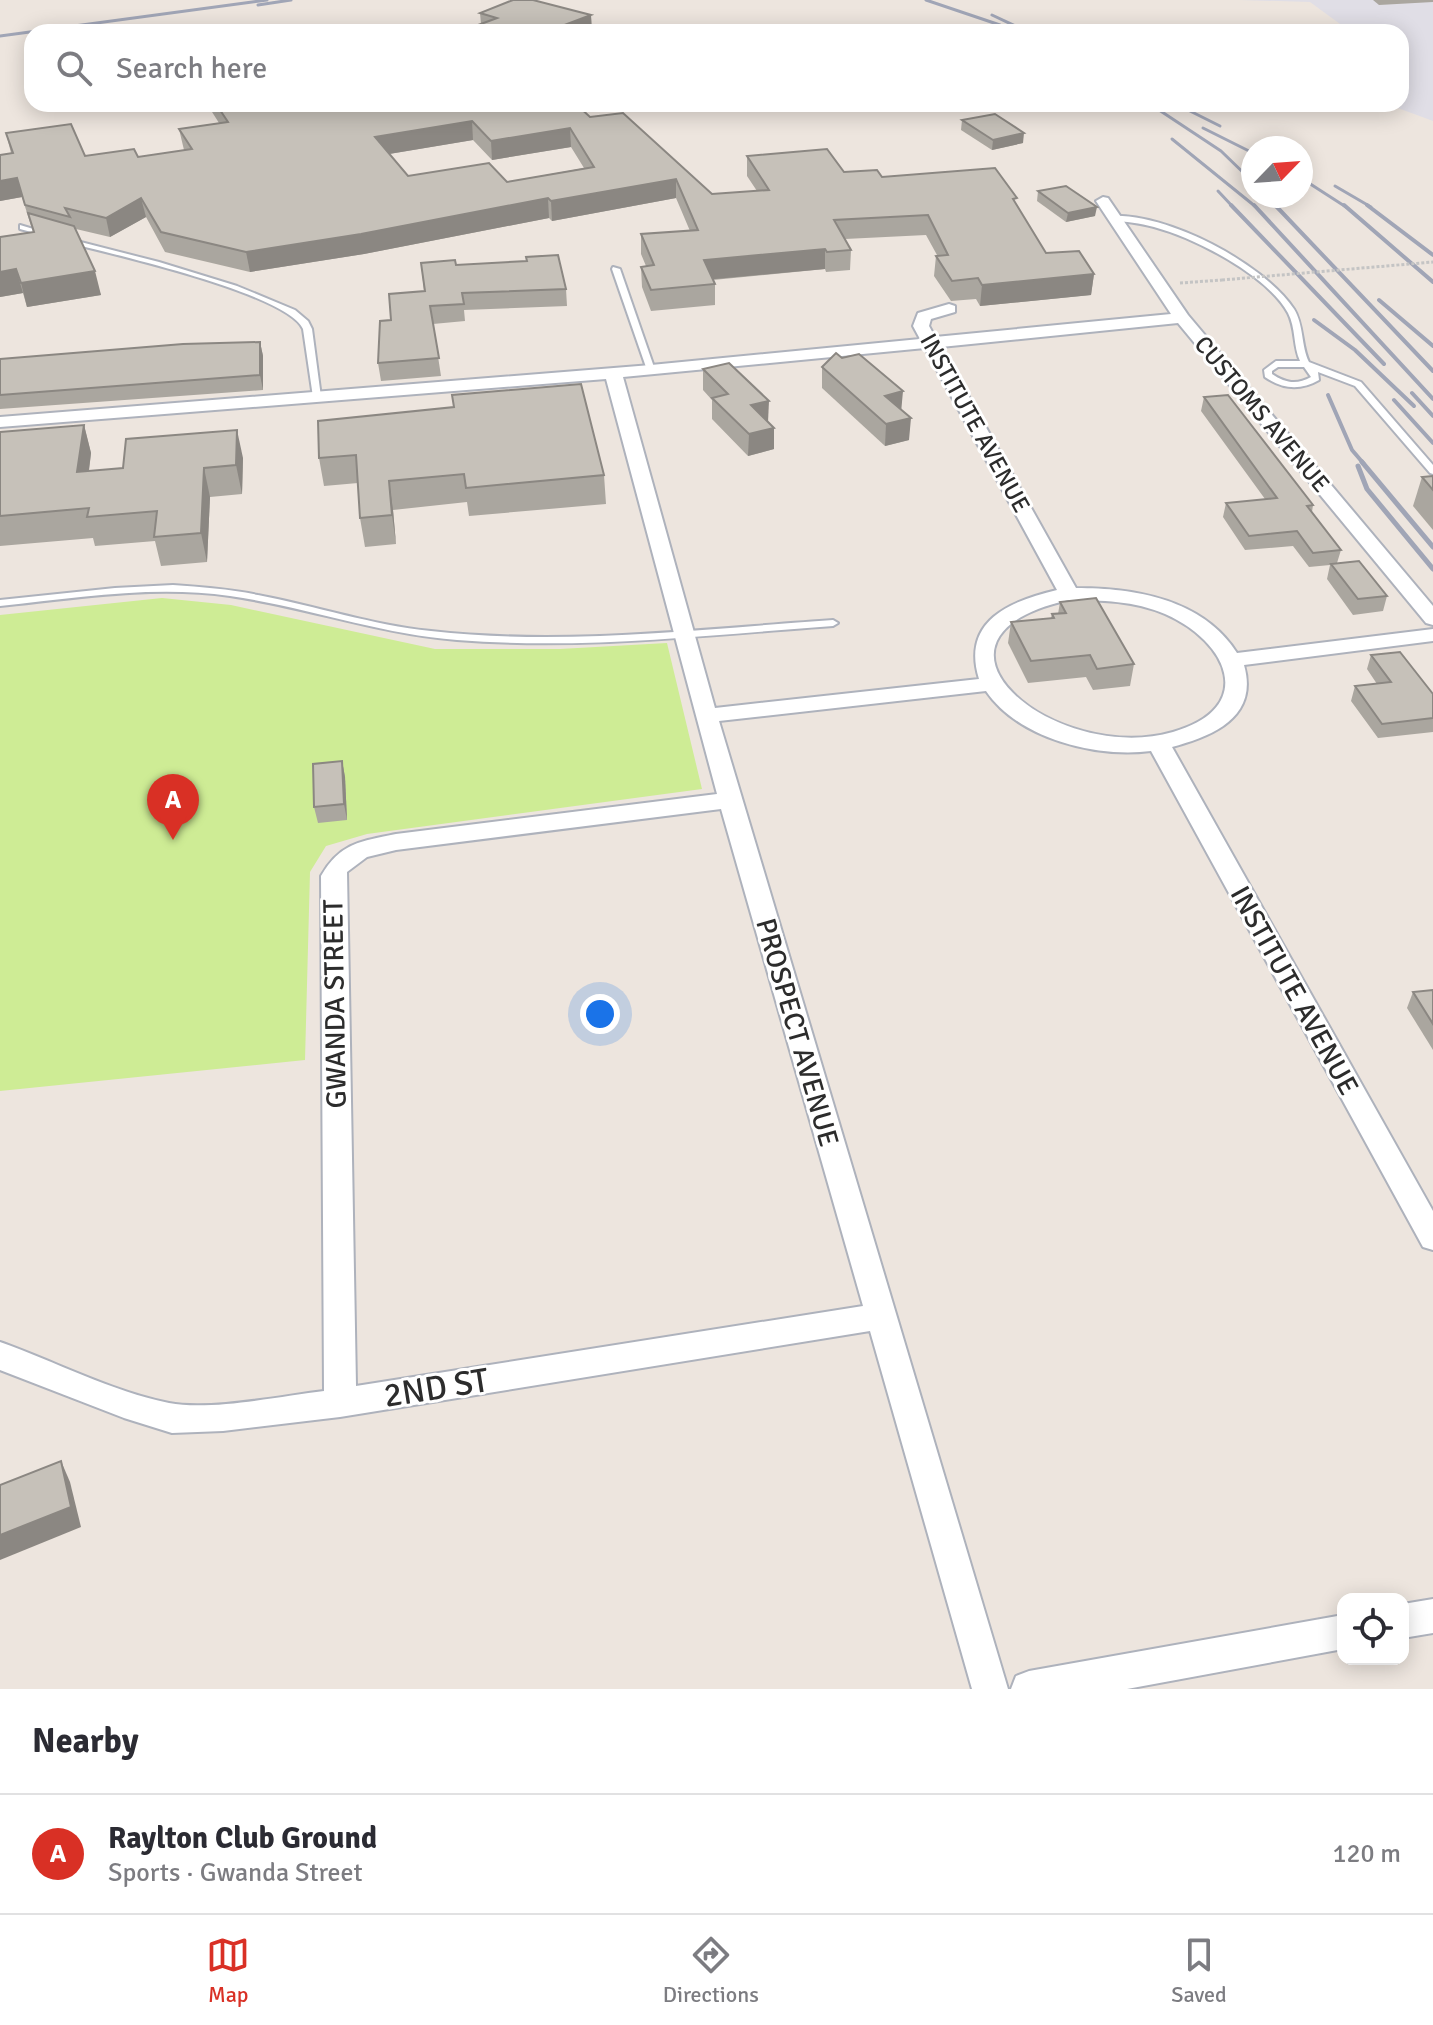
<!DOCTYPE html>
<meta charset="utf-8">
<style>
body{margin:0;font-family:Signika,sans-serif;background:#f7f7f7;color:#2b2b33}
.controls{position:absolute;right:24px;bottom:24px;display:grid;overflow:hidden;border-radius:16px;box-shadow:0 4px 20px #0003}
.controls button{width:72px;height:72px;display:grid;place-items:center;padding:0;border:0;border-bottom:2px solid #e1e1e2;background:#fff;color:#2b2b33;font:40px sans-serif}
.compass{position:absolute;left:1241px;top:136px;width:72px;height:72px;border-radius:50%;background:#fff;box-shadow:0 4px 20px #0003;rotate:65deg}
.you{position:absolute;left:600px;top:1014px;width:28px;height:28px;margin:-20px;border:6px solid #fff;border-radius:50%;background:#1a73e8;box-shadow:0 0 0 12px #1a73e833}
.badge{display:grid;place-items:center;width:52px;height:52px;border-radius:50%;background:#d93025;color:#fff;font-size:26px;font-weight:700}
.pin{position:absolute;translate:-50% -66px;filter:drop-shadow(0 2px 4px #0008)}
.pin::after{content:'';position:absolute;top:42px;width:28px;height:24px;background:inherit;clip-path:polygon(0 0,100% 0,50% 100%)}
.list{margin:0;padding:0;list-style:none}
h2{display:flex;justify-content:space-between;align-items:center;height:104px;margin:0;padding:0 32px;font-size:34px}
h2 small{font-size:26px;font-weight:400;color:#7c7c81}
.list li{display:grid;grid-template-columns:52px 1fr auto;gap:24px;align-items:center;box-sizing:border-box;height:120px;padding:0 32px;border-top:2px solid #e1e1e2}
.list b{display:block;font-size:30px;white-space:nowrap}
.list p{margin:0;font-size:26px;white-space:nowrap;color:#7c7c81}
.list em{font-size:26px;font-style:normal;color:#7c7c81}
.icon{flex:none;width:44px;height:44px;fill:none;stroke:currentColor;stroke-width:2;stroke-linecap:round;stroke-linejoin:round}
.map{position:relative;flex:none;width:1433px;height:1689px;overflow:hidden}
.search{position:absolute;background:#fff;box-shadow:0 4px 20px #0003;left:24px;right:24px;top:24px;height:88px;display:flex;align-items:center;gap:20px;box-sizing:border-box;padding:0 28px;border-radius:24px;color:#7c7c81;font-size:30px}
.sheet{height:224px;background:#fff}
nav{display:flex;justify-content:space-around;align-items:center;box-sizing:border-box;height:112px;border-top:2px solid #e1e1e2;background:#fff;font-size:22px;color:#7c7c81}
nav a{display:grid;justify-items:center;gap:4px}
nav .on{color:#d93025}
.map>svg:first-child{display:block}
.industrial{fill:#e0dee6}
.pitch{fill:#ceec95}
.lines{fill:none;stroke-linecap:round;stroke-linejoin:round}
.lane-casing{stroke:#aeb2bc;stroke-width:4}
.street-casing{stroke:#aeb2bc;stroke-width:4}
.path{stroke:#c4c4c4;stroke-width:3;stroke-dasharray:3 2;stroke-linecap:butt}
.lane{fill:#fff;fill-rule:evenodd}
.street{fill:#fff;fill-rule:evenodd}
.rail-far2{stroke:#a0a5b6;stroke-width:3}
.rail-far1{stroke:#a0a5b6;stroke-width:4}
.rail{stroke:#a0a5b6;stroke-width:5}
.path-bridge{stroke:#c4c4c4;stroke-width:3;stroke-dasharray:3 2;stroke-linecap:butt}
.wall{fill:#aaa69f;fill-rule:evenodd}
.shaded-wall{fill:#8b8782}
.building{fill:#c6c1b9;stroke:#8b8782;stroke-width:2;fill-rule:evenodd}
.labels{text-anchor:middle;stroke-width:6;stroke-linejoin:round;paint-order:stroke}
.far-street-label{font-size:24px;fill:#2c2c2c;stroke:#fff}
.street-label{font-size:28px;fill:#2c2c2c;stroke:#fff}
.near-street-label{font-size:34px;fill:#2c2c2c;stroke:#fff}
</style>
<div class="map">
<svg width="1433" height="1689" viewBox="0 0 1433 1689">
<rect width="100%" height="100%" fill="#ede5de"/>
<path class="industrial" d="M1239 0H1433V121L1387 104H1401V32H1351L1310 2Z"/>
<path class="pitch" d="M162 598 231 605 435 649H560L667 643 702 789 367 834 326 846 310 872 305 1060 0 1091V615Z"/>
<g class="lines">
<defs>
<g id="lane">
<path d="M1111 216C1167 213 1263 263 1294 309 1304 325 1301 346 1309 362L1361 382 1433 465V474L1430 473 1355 386 1318 372 1319 380C1300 391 1282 389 1265 377L1264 370 1276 361H1300C1293 346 1296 328 1288 313 1267 275 1195 238 1154 227 1140 223 1126 222 1111 220ZM1278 367H1304L1311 377C1297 385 1285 383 1272 374V371Z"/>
<path d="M20 225 50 234 46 236 20 229Z"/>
<path d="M65 238 159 262 237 286 295 310 308 321 312 329 321 397 317 400 313 397 303 329C287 293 108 253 65 242Z"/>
<path d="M613 267 620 269 655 370 654 372 647 370 612 269Z"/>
<path d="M173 585C202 587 230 589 258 595 316 606 372 625 431 631 564 646 700 629 833 620L838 623 833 626C708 635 582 650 457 640 379 634 306 607 230 596 153 585 76 598 0 606V600L115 588Z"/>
</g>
<g id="street">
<path d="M1103 197 1108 198 1188 315 1433 606V625L1426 623 1178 323 941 347 1076 588C1135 588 1203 599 1237 653L1433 629V641L1244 665C1259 717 1213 736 1172 747L1433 1211V1250L1423 1247 1151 751C1096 758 1019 739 986 691L719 721 1008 1689H972L870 1331 340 1417 223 1431 172 1433 124 1418 0 1370V1342C56 1362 111 1391 169 1403 211 1411 281 1396 324 1391L321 876C340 843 361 841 396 834L717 794 606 379 0 427V417L651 365 920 339 913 326 918 313 949 304 955 306V312L931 319 929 326 935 337 1171 314 1096 201ZM925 348 1057 590C1010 601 961 621 979 679L715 708 623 377ZM1069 600C1101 600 1135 601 1165 614 1229 642 1257 708 1173 732 1056 766 898 638 1069 600ZM721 809 863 1306 356 1386 347 872 367 857 396 850Z"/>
<path d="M1433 1599V1633L1403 1638V1604Z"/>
<path d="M1343 1615V1649L1127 1689H1011L1016 1676 1029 1671Z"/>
</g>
</defs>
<use href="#lane" class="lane-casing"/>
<use href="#street" class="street-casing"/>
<path class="path" d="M1180 283 1222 280"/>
<use href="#lane" class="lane"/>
<use href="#street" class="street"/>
<g class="rail-far2">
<path d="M926 0 1000 25"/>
<path d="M258 5 291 0"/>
<path d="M992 15 1028 32"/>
<path d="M0 36 267 0"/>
<path d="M1150 104 1221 151 1253 182"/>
<path d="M1176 104 1220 126"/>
<path d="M1203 128 1253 153"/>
<path d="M1172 139 1256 207"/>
<path d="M1301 178 1346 207"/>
<path d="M1335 186 1371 207"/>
<path d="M1218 191 1233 207"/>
<path d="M1267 196 1277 207"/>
</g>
<g class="rail-far1">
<path d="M1231 205 1384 364"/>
<path d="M1254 205 1433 399"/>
<path d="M1275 205 1433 371"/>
<path d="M1344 205 1433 282"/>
<path d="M1367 205 1433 255"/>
<path d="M1379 300 1433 346"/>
<path d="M1314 320 1355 350 1414 406"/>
<path d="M1412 393 1433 416"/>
<path d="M1328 395 1352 450 1364 464"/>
<path d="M1394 400 1433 443"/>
</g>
<g class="rail">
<path d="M1362 462 1433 547"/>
<path d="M1358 466 1367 489 1433 569"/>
</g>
<path class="path-bridge" d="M1222 280 1433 262"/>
</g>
<g class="wall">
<path d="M1373 0H1433V2L1379 5Z"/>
<path d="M480 13 592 29 585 32H470V28L481 24Z"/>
<path d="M207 104H576L590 117 712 194 757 191 747 176V156L844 172 882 177 1016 204 1046 253 1094 274 1091 295 980 306 976 299 951 301 934 276 936 256 937 255 926 235 845 239 851 250 850 270 826 272 825 269 713 280 715 284V305L651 311 642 287 641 267 646 266 641 254V234L690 231 676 198 552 221 549 218 364 254 250 272 165 252 146 217 110 237 76 229 101 295 27 307 23 293 0 297V237L33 232 22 197 0 201V155L11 153 6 133 85 156 138 157 184 150 179 129 219 123ZM473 140 492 160 571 147 584 168 507 182 408 176 389 154Z"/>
<path d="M962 120 1023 143 992 150 961 130Z"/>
<path d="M1038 191 1095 216 1066 222 1037 201Z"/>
<path d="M421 263 456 265 566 289 567 306 464 310 465 321 433 324 441 376 381 381 378 363 391 320 424 291Z"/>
<path d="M260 342 263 356V390L0 409V359Z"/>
<path d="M822 367 901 410 909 440 885 446 822 388Z"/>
<path d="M703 369 774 428V449L748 456 712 419V400L703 390Z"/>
<path d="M1204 397 1313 505 1312 512 1341 550 1337 563 1387 596 1383 611 1353 615 1327 579 1330 565 1309 567 1293 546 1245 550 1223 517 1226 503 1265 499 1201 411Z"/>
<path d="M318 421 604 475 606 504 469 516 467 502 393 510 396 544 365 547 360 518 358 483 324 486 319 458Z"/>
<path d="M84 425 91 453 89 471 243 458 242 494 210 497 207 562 161 566 155 541 95 546 93 538 0 546V432Z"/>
<path d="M1433 476V530L1413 506 1422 477Z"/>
<path d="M1060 602 1134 664 1130 686 1093 690 1086 677 1028 683 1008 643 1011 622 1051 618 1052 614H1058Z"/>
<path d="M1371 655 1433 694V732L1378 738 1351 701 1355 686 1377 684 1367 669Z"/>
<path d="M342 761 345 777 347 820 318 823 314 807Z"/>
<path d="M1433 990V1050L1407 1008 1413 992Z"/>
</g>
<g class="shaded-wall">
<path d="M591 15 592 29 585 32H546Z"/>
<path d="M472 121 473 140 377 156 375 137Z"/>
<path d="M570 128 571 147 492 160 491 141Z"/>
<path d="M1024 133 1023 143 992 150 993 140Z"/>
<path d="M17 178 22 197 0 201V181Z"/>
<path d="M676 179V198L552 221 551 201Z"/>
<path d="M141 198 146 217 110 237 106 218Z"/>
<path d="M548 198 549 218 364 254 250 272 246 252Z"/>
<path d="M1097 207 1095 216 1066 222 1068 213Z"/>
<path d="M825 249V269L704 280V260Z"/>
<path d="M16 269 23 293 0 297V272Z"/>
<path d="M95 271 101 295 27 307 21 283Z"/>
<path d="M1094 274 1091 295 980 306 982 285Z"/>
<path d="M260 342 263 356V390L260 375Z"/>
<path d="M903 391 901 413 885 396Z"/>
<path d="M769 401 768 422 751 405Z"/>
<path d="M911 418 909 440 885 446 886 424Z"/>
<path d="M84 425 91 453 85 500 77 472Z"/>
<path d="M774 428V449L748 456 749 434Z"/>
<path d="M237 430 243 458 242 494 236 465Z"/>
<path d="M204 468 210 497 207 562 201 533Z"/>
<path d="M389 481 393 510 396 544 392 515Z"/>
<path d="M342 761 345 777 347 820 344 804Z"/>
<path d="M61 1461 70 1482 81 1527 0 1560V1535Z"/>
</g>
<g class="building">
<path d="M513 0H533L591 15 546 32H482L470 28 497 18 480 13Z"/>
<path d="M216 104H576L590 117 623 113 712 194 769 190 747 156 827 149 844 172 877 170 882 177 995 168 1017 198 1013 199 1046 253 1079 251 1094 274 982 285 978 278 952 281 936 256 948 255 928 215 834 220 851 250 827 252 825 249 704 260 715 284 651 290 641 267 654 265 641 234 698 230 676 179 551 201 548 198 361 234 246 252 161 232 141 198 106 218 65 208 70 217 25 205 17 178 0 181V155L13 153 6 133 71 124 85 156 134 149 138 157 192 149 179 129 228 122ZM472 121 491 141 570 128 594 167 507 182 489 163 408 176 375 137Z"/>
<path d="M995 114 1024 133 993 140 962 120Z"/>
<path d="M1066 186 1097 207 1068 213 1038 191Z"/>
<path d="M28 213 74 226 95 271 21 283 16 269 0 272V237L34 232Z"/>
<path d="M558 255 566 289 462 293 464 304 430 306 439 358 378 363 380 321 391 320 389 294 425 291 421 263 455 260 456 265 527 261 526 257Z"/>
<path d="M260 342V375L0 395V359L183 344Z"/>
<path d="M836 353 842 358 859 354 903 391 885 396 911 418 886 424 822 367Z"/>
<path d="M729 363 769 401 751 405 774 428 749 434 712 398 728 394 703 369Z"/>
<path d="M581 384 604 475 466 488 464 474 389 481 392 515 360 518 356 455 319 458 318 421 454 407 452 395Z"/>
<path d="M1228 395 1313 505 1307 506 1341 550 1313 553 1297 531 1249 536 1226 503 1277 498 1204 397Z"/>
<path d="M84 425 77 472 123 468 126 439 237 430 236 465 204 468 201 533 154 537 157 511 87 517 89 508 0 516V432Z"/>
<path d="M1433 476V490L1422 477Z"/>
<path d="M1359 561 1387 596 1358 599 1331 564Z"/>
<path d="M1096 598 1134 664 1097 669 1090 655 1031 661 1011 622 1054 618 1052 614 1066 613 1060 602Z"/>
<path d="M1400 652 1433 694V718L1382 724 1355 686 1391 682 1371 655Z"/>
<path d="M342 761 344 804 314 807 313 764Z"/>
<path d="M1433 990V1024L1413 992Z"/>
<path d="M61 1461 71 1507 0 1535V1485Z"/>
</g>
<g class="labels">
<g class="far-street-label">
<text transform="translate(1262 414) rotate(50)" y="8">CUSTOMS AVENUE</text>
<text transform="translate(975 423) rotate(61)" y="8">INSTITUTE AVENUE</text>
</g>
<g class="street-label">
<text transform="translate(1295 990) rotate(61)" y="10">INSTITUTE AVENUE</text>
<text transform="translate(334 1004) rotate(-91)" y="10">GWANDA STREET</text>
<text transform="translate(798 1032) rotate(74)" y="10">PROSPECT AVENUE</text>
</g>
<g class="near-street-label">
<text transform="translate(436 1387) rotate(-9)" y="12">2ND ST</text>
</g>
</g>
</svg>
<div class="controls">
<button><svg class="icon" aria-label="locate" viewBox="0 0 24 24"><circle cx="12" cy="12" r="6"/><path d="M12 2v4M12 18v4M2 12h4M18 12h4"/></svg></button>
</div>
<svg class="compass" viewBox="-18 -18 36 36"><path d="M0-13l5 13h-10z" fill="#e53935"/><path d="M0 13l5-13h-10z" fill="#7c7c81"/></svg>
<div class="you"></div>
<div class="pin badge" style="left:173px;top:840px">A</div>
<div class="search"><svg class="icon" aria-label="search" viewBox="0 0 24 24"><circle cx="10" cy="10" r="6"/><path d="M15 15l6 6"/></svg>Search here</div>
</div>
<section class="sheet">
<h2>Nearby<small></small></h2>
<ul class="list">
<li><span class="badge">A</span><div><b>Raylton Club Ground</b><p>Sports · Gwanda Street</p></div><em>120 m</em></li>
</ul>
</section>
<nav>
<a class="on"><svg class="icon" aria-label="map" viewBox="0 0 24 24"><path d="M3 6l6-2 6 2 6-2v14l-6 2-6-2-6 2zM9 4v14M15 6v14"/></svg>Map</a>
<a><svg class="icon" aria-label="directions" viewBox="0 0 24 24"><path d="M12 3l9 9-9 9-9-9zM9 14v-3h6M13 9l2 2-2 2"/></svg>Directions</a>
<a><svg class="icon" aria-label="saved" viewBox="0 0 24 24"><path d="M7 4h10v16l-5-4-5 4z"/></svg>Saved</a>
</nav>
